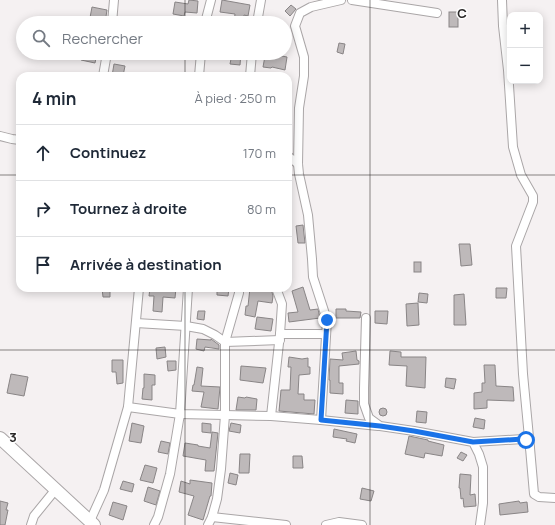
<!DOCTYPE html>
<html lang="fr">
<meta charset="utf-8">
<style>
body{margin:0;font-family:Manrope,sans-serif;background:#f6f6f7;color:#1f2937}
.controls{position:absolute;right:12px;top:12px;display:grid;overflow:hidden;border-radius:8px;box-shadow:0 2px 10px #0003}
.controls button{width:36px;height:36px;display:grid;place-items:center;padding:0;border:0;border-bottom:1px solid #e0e1e3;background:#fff;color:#1f2937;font:20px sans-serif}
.stop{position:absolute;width:12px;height:12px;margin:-9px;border:3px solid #1a73e8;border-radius:50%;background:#fff}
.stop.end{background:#1a73e8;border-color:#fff;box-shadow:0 1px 4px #0008}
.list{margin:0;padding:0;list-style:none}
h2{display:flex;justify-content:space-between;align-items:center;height:52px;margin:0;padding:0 16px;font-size:17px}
h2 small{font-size:13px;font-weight:400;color:#747a83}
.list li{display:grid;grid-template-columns:26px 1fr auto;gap:12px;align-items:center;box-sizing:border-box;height:56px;padding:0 16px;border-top:1px solid #e0e1e3}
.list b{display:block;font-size:15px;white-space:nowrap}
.list em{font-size:13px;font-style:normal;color:#747a83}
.icon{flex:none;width:22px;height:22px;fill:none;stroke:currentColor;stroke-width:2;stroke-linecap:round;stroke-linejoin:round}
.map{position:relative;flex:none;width:555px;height:525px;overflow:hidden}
.search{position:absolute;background:#fff;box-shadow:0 2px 10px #0003;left:16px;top:16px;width:276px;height:44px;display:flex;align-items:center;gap:10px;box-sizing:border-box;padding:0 14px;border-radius:22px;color:#747a83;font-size:15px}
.panel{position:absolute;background:#fff;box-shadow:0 2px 10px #0003;left:16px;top:72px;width:276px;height:220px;border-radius:12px}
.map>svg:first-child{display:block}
.building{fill:#beb9ba;stroke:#898586}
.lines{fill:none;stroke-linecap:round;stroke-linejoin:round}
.minor-casing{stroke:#aaa6a7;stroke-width:10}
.secondary-casing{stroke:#aaa6a7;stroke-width:14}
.minor{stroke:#fff;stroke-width:8}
.secondary{stroke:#fff;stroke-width:12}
.route{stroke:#1a73e8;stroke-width:5}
.grid{fill:none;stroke:#292727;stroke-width:1;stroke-opacity:0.55}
.grid-label{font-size:13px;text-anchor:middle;font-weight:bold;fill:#292727;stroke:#fff;stroke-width:3;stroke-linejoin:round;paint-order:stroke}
</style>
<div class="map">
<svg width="555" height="525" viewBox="0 0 555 525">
<rect width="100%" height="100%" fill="#f5f1f2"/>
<g class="building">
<path d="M189 0 198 1 197 13 185 12 184 16 173 14 175 2 188 4Z"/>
<path d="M222 0 250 5 248 16 244 15 243 23H234L235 14 220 12Z"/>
<path d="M291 5 296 9 290 16 285 11Z"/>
<path d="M92 7 107 10 105 23H89Z"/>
<rect x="449" y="12" width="9" height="15"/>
<path d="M339 43 345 44 343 54 337 52Z"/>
<path d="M83 53H97L95 63 81 60Z"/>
<path d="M217 53H241L240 65 230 64 231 59 217 56Z"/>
<path d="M276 55 287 57 285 70 272 67 271 68 263 67 265 56 275 57Z"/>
<path d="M114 64 125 66 123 76H112Z"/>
<path d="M303 225 305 243H298L296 226Z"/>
<path d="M459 244H470L472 265 461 266Z"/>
<rect x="414" y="262" width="7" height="10"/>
<path d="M303 287 310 310 318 309 320 318 289 322 288 313 298 312 292 291Z"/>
<path d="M102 288H110V297H103Z"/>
<path d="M150 288H176L175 298 163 297 162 312 153 311 154 296H149Z"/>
<path d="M217 288H229L228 296 217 295Z"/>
<path d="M250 288 262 289V288H271L273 296 272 303 258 301 255 317 245 315 246 306H248Z"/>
<path d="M496 288H507L506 298H496Z"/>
<path d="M419 293 428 294 427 303 418 302Z"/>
<path d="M464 294 466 325H454V295Z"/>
<path d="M418 303 419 325 407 326 406 304Z"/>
<path d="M336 309H346V311L361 312 360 318H336Z"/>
<path d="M198 311H205L204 320 197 319Z"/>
<path d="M375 311H388L387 324 375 323Z"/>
<path d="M257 317 273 319 271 331 255 329Z"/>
<path d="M197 339 211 340V339L219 345V349L205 347 204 351 196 349Z"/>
<path d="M165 347 166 357 157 359 156 348Z"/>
<path d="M356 351 357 360 359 361V364L339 366V383H343V394L330 393V380H329L330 359 343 360 342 353Z"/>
<path d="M390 351 401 352V357H426L425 388 406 386 407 366 389 365Z"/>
<path d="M289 357 302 359 308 358V367H310V374L299 375 298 394H304V400H315L314 414 279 411 281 390H290L291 367H288Z"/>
<path d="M112 360H123V383L117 384 116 372H112Z"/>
<path d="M167 361H176V370L168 371Z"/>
<path d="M484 365H495L496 386 513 387 514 401 487 400V408L474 409V393L482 392V383H485Z"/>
<path d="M241 366 266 368 263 383 240 380Z"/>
<path d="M197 367 203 368 201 386 220 387 218 409 201 407 204 392 192 391 193 385H194Z"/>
<path d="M11 374 28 377 24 396 7 393Z"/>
<path d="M144 374 155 375V385H152V400L142 399 143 388H144Z"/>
<path d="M446 378 456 379 454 389 445 387Z"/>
<path d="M238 397 245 398 246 397 257 399 256 410H236Z"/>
<path d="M346 400 358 401V414L345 413Z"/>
<circle cx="383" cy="412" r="4"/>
<path d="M417 411 427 412 426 423 416 422Z"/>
<path d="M475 418 485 420 484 429 473 427Z"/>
<path d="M132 423 144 426 141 443 129 441Z"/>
<path d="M202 423 211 424V433L202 432Z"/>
<path d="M231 423 241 425 240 433 229 431Z"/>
<path d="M334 429 357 434 355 443 346 441 347 439 333 437Z"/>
<path d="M212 432 218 433 214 471H205L206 460 183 456 185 443 198 445V446L210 448Z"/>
<path d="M409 436 428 440V441L444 445 442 456 425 453 424 458 405 454Z"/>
<path d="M161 441 170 443 168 454 158 452Z"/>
<path d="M461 452 467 455 463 461 457 458Z"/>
<path d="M240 454H250L249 473H239Z"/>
<path d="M293 456H302L303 468H293Z"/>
<path d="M145 465 157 468 153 483 140 480Z"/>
<path d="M230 473 238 475 236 485 228 483Z"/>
<path d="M460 474 471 475 470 495 475 494 476 506 464 507 463 498 461 499 460 488H459Z"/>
<path d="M190 480 212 483 211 496H210L203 520 188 515 194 496 179 492 181 481 190 484Z"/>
<path d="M123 481 134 484 132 492 120 489Z"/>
<path d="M148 487 160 491 156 505 144 501Z"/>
<path d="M362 488 374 491 371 501 360 499Z"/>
<path d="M0 501 8 503 6 510H8L5 525H0Z"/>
<path d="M519 501 520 503 527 502 528 512 500 515 499 504Z"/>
<path d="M113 502 127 506 123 520 109 515Z"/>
</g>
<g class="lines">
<defs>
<g id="minor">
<path d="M352 0 437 13"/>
<path d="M502 0 503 26 508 70 513 147 521 175 533 196V202L516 246 523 374 530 448"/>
<path d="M112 23 114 0"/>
<path d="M205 23 211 0"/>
<path d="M257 23 261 0"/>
<path d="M103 76 107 53"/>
<path d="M199 76 201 53"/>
<path d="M250 76 252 53"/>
<path d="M0 136 12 139 20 140"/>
<path d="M288 156 298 164"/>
<path d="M366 318 364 388V404L369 418 380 426 414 431 473 442 479 454 483 467V503L480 525"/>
<path d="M136 323 186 326 203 329 215 335 225 342 280 340"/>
<path d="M280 334H326"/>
<path d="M128 407 180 414 225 415 271 416 321 420 378 426"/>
<path d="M271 416 280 334 282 304 276 288"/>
<path d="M321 420 327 320 313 277 312 259 308 215 299 174 298 164 299 108 304 76V57L295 26 300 13 311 7 341 0"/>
<path d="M473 442 523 439C528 441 528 443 530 448L534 494 539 497 555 498"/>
<path d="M212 517 286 525"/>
<path d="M90 521 104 490 128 407 139 288"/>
<path d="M31 525 34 516 56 489"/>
<path d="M154 525 158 517 170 474 180 414 188 288"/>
<path d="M208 525 212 517 217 499 221 469 225 415V342L239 293V288"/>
<path d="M326 525 339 522 362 525"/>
</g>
<path id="secondary" d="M0 438 94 525"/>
</defs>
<use href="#minor" class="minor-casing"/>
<use href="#secondary" class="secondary-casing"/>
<use href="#minor" class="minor"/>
<use href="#secondary" class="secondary"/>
</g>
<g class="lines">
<path class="route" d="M327 320 321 420 380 426 414 431 473 442 523 439 526 440"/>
</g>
<path class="grid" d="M185 0V23M370 0V525M185 53V76M0 175H20M288 175H555M185 288V525M0 350H555"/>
<g class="grid-label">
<text x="462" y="18">C</text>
<text x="13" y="442">3</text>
</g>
</svg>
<div class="controls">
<button>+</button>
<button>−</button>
</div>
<div class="stop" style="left:526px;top:440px"></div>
<div class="stop end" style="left:327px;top:320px"></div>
<div class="search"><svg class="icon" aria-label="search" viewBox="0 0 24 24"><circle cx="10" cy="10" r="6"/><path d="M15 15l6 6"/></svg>Rechercher</div>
<section class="panel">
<h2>4 min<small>À pied · 250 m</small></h2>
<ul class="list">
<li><svg class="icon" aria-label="ahead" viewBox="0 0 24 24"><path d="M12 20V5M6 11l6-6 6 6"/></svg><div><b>Continuez</b></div><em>170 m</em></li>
<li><svg class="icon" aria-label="right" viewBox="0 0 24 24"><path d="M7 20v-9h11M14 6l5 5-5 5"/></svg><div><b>Tournez à droite</b></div><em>80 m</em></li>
<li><svg class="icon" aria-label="arrive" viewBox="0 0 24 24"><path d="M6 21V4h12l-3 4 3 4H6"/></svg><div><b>Arrivée à destination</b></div></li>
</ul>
</section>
</div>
